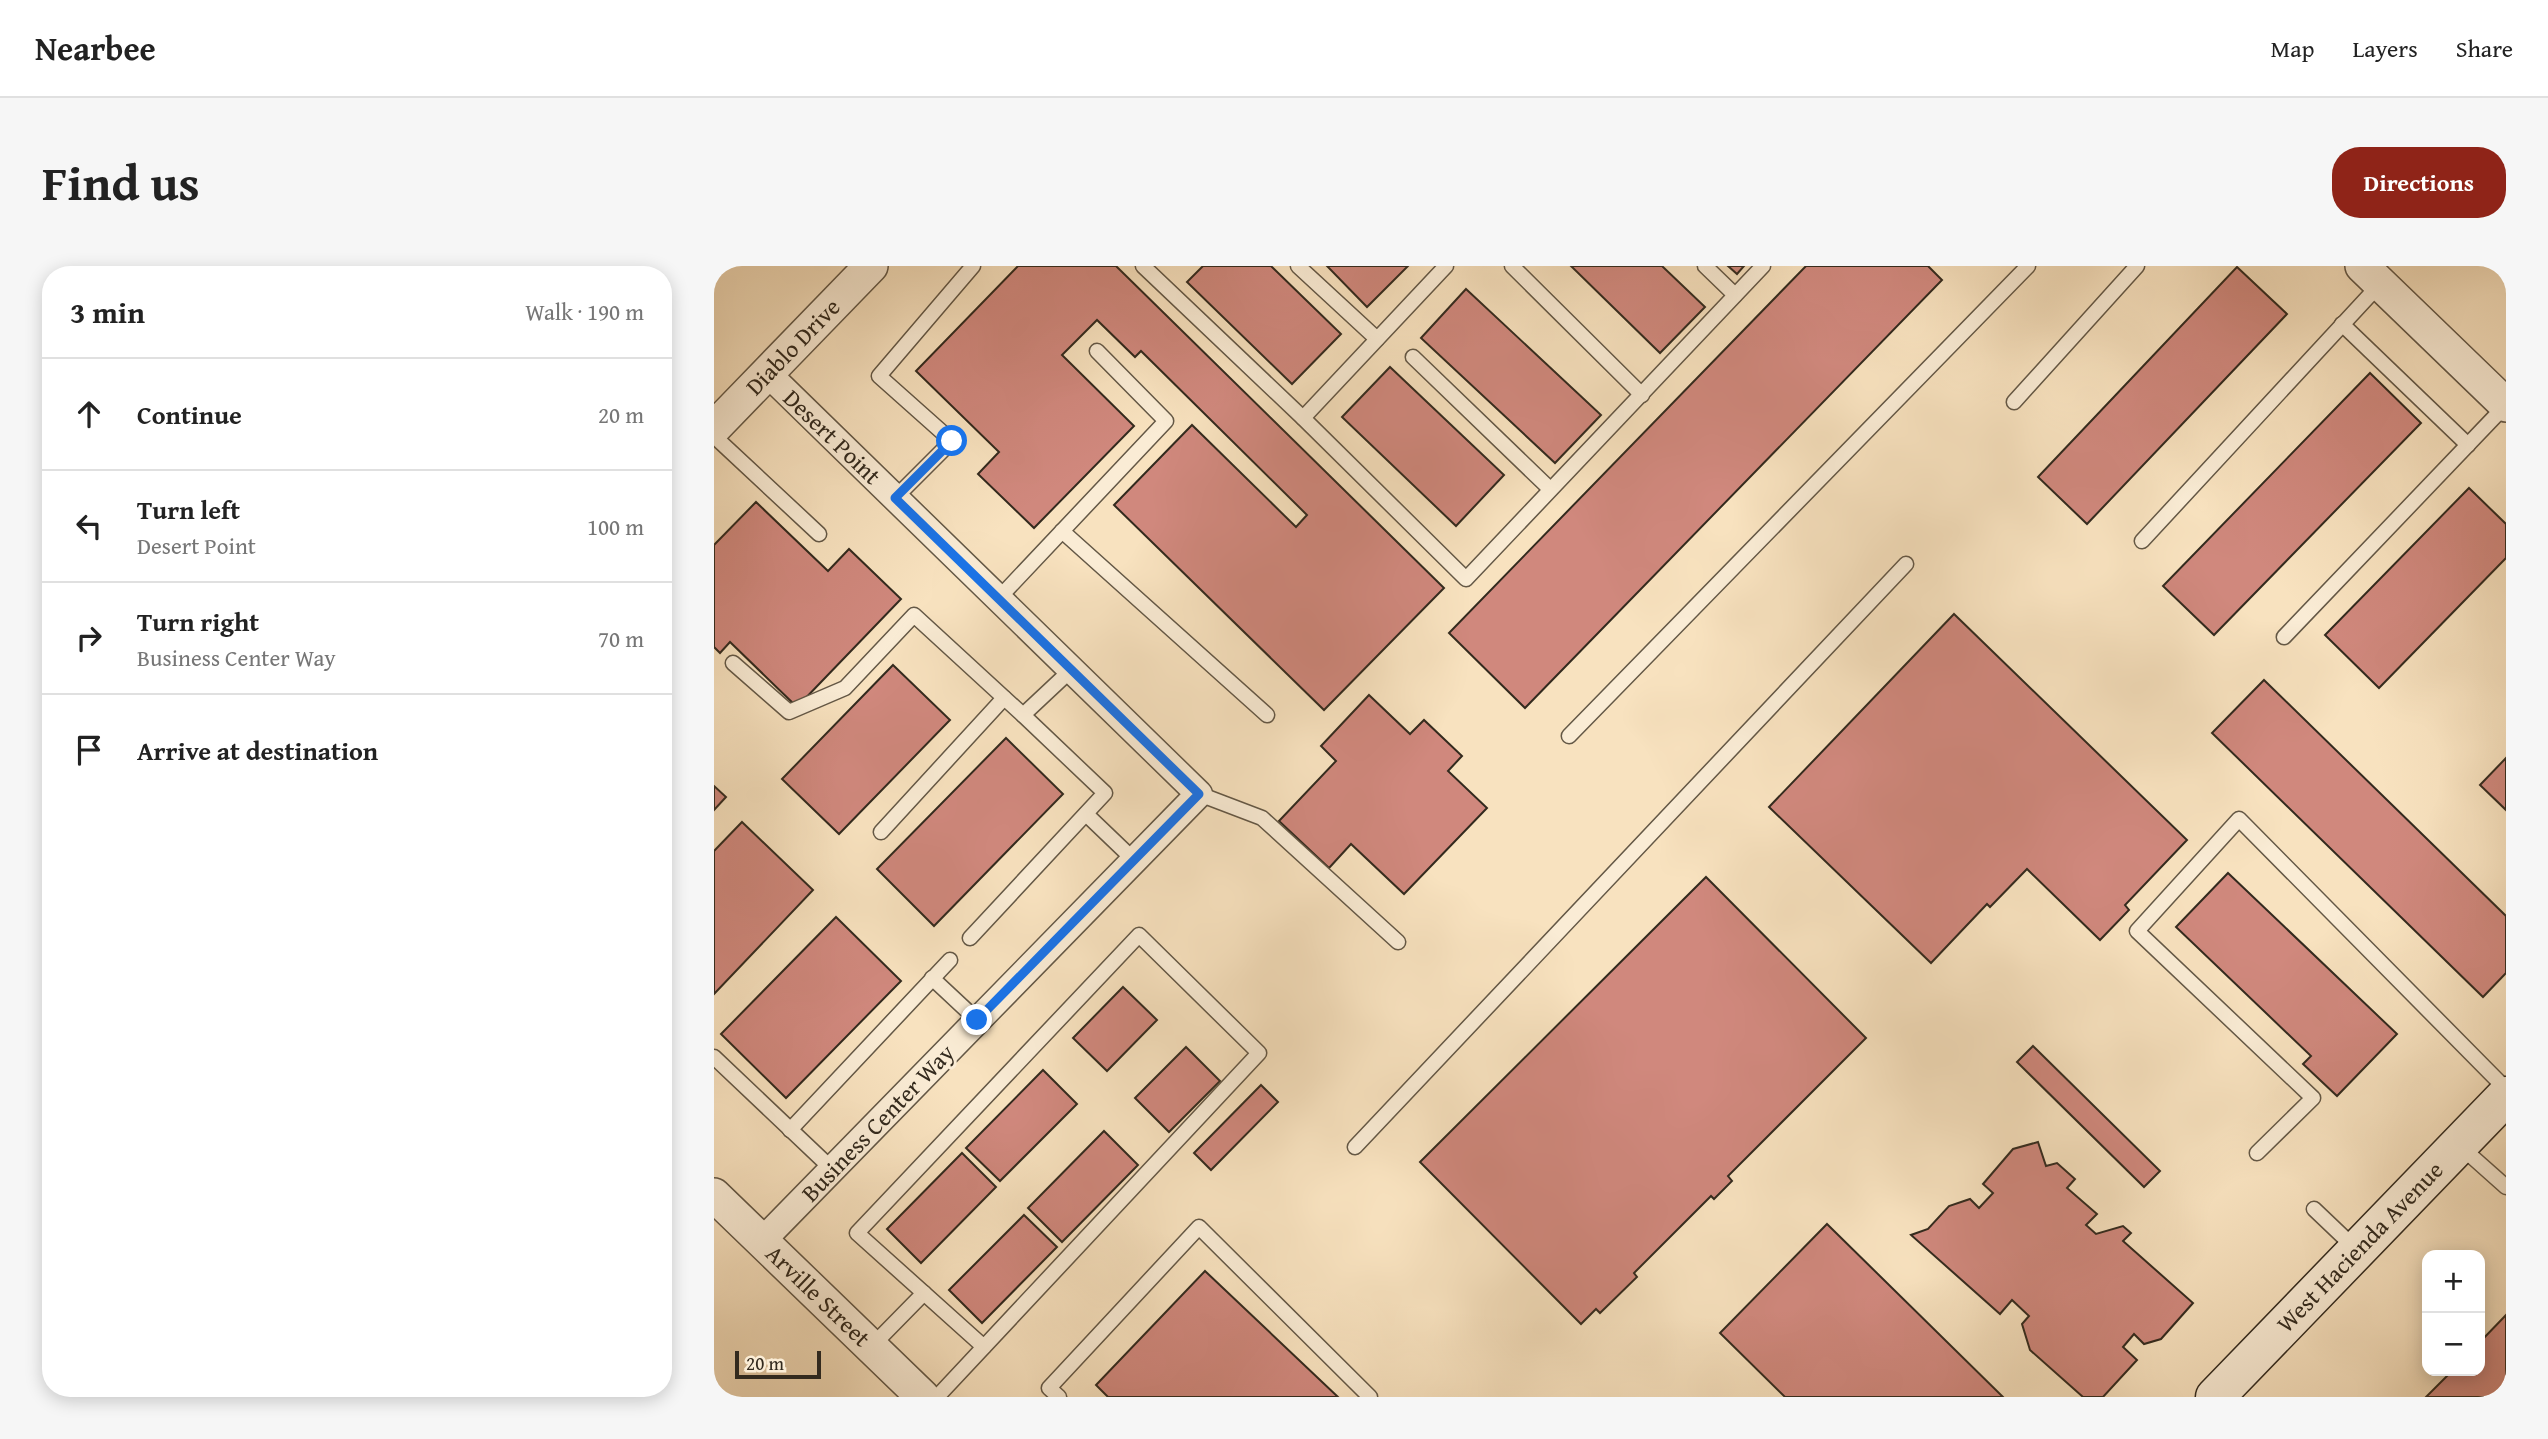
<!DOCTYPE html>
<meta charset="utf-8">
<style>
body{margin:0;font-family:"Gentium Book Plus",serif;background:#f6f6f6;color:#222}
.controls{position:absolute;right:21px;bottom:21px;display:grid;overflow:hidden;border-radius:14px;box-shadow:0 4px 18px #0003}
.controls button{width:63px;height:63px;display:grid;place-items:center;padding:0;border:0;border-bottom:2px solid #e0e0e0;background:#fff;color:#222;font:35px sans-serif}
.scale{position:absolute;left:21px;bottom:18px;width:86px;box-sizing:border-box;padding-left:7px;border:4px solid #332a1e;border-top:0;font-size:19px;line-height:24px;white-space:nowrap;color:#332a1e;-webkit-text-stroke:5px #faecd5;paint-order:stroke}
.stop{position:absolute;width:21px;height:21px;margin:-16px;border:5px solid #1a73e8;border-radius:50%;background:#fff}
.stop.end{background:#1a73e8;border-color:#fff;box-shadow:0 2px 7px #0008}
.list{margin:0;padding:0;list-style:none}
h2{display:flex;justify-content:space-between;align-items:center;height:91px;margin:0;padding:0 28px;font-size:30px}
h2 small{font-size:23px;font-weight:400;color:#767676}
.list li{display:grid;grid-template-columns:46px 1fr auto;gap:21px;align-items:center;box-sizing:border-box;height:112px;padding:0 28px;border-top:2px solid #e0e0e0}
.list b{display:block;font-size:26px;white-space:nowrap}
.list p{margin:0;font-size:23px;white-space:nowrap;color:#767676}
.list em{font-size:23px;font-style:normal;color:#767676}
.icon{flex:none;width:38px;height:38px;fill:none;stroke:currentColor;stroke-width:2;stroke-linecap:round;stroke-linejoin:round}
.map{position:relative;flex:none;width:1792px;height:1131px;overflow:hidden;border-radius:28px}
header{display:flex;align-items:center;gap:42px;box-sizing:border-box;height:98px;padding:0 35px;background:#fff;border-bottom:2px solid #e0e0e0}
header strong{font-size:33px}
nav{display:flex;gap:38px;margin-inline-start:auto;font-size:24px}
.intro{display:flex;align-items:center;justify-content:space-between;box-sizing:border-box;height:168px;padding:0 42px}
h1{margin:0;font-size:49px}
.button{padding:18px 32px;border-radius:28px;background:#8f2418;color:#fff;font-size:24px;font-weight:700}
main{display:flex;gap:42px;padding:0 42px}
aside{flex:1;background:#fff;border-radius:28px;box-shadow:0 4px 18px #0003}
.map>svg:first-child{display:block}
.building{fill:#d0887d;stroke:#332a1e;stroke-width:2}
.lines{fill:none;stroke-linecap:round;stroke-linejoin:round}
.service-casing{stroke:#645846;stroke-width:17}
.minor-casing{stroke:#645846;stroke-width:29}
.tertiary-casing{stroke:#645846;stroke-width:36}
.secondary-casing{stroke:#332a1e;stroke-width:41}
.service{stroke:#faecd5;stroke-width:14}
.minor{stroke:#faecd5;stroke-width:26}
.tertiary{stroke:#faecd5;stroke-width:33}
.secondary{stroke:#faecd5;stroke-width:38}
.route{stroke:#1a73e8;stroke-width:9}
.labels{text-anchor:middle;stroke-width:6;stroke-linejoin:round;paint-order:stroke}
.street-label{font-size:24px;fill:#332a1e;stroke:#faecd5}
</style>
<header>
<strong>Nearbee</strong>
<nav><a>Map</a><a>Layers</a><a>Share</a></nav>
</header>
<div class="intro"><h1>Find us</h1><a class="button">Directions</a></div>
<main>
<aside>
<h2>3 min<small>Walk · 190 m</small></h2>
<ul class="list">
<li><svg class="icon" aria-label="ahead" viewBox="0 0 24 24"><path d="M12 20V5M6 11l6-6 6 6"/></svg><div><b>Continue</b></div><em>20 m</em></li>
<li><svg class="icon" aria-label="left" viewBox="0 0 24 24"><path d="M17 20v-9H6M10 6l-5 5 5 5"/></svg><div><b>Turn left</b><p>Desert Point</p></div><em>100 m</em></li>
<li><svg class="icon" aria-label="right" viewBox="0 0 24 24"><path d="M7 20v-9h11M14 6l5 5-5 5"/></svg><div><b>Turn right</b><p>Business Center Way</p></div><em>70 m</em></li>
<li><svg class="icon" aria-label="arrive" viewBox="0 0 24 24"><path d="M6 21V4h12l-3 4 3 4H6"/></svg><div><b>Arrive at destination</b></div></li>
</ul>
</aside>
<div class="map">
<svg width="1792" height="1131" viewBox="0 0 1792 1131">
<rect width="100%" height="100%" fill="#f8e2bf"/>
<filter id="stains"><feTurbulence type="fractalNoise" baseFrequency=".00286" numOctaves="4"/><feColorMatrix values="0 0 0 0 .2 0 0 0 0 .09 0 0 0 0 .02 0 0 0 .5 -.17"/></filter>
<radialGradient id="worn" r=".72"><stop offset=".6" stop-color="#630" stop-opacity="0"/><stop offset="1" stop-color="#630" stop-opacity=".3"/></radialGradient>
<g class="building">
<path d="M304 0H402L730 322 610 444 400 239 478 159 582 261 593 249 427 85 421 91 383 54 348 89 420 160 320 262 264 208 285 186 202 105Z"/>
<path d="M489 0H557L627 68 578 118 473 16Z"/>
<path d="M613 0H694L653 41Z"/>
<path d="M857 0H948L991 41 946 87Z"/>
<path d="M1014 0H1030L1023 8Z"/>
<path d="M1092 0H1214L1228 14 811 442 735 367Z"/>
<path d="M1523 1 1573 48 1373 258 1324 211Z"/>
<path d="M752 23 887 149 841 197 707 72Z"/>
<path d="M676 101 790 209 742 260 628 151Z"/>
<path d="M1656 107 1707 157 1500 369 1449 320Z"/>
<path d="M1755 222 1792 258V292L1665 422 1611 369Z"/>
<path d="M42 236 114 305 135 283 187 333 83 441 16 376 6 387 0 381V279Z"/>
<path d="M1240 348 1473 574 1411 639 1415 644 1386 674 1313 603 1276 641 1273 638 1217 697 1055 541Z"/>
<path d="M179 399 236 454 125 568 68 513Z"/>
<path d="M1550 414 1792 650V707L1769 731 1498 467Z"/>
<path d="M655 429 696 468 710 454 748 490 734 505 773 542 690 628 637 578 615 602 565 555 622 495 607 480Z"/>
<path d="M292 472 349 528 220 660 163 603Z"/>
<path d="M1792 492V544L1766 519Z"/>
<path d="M0 520 12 531 0 544Z"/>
<path d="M28 556 99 624 0 728V585Z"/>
<path d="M1514 607 1683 768 1623 830 1589 798 1597 790 1462 661Z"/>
<path d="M992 611 1152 772 1014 910 1018 915 1000 933 997 930 920 1007 923 1011 886 1047 882 1043 867 1058 706 896Z"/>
<path d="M122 651 187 715 72 832 7 768Z"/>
<path d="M409 721 443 754 393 805 359 772Z"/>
<path d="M1319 780 1446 905 1430 921 1303 796Z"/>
<path d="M472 781 506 815 455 866 421 832Z"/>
<path d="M329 804 363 838 286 915 252 882Z"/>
<path d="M547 819 564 836 497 904 480 887Z"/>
<path d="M390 865 424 899 348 976 314 942Z"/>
<path d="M1324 876 1332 900 1343 897 1361 913 1353 922 1383 948 1372 959 1382 968 1409 960 1417 967 1409 975 1479 1037 1447 1073 1430 1078 1420 1068 1409 1081 1423 1094 1389 1131H1369L1316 1084 1308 1058 1315 1050 1298 1034 1286 1048 1197 969 1214 963 1235 940 1256 933 1265 942 1279 927 1269 918 1299 883Z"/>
<path d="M248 887 282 921 207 997 173 963Z"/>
<path d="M310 949 343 981 268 1057 235 1024Z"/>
<path d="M1113 958 1289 1131H1071L1006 1067Z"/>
<path d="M491 1005 624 1131H394L382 1119Z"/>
<path d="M1792 1049V1131H1712L1738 1105H1766V1076Z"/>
</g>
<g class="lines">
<defs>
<g id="service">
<path d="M429 0 589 152 752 313 1049 0"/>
<path d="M584 0 663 73"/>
<path d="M798 0 928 129"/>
<path d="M991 0 1021 29"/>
<path d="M1628 58 1754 179"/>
<path d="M699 91 836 223"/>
<path d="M1300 136 1423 0"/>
<path d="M589 152 732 0"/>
<path d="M0 170 105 268"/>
<path d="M181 232 238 175 165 110 259 0"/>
<path d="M348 265 553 449"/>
<path d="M1428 275 1666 18"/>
<path d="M284 333 452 155 383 85"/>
<path d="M1570 371 1792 139"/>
<path d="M19 397 75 446 131 422 200 349 309 449 357 404"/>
<path d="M855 470 1314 0"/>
<path d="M485 528 548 552 684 676"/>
<path d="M372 548 420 594"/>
<path d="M167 566 290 432"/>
<path d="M256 672 391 527 309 449"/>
<path d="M218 712 263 754"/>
<path d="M0 791 118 903"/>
<path d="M76 864 236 694"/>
<path d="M1746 880 1792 921"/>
<path d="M641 881 1192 298"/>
<path d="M1543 887 1599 832 1423 665 1525 553 1792 823"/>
<path d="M1600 943 1642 983"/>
<path d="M157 1081 210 1027"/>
<path d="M223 1131 545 787 425 669 143 967 270 1081"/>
<path d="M345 1131 335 1122 485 961 656 1131"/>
</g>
<path id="minor" d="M48 975 485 528 53 107"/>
<g id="tertiary">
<path d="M1648 0 1792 139"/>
<path d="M0 162 157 0"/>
<path d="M0 929 209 1131"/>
</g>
<path id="secondary" d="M1501 1131 1792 830"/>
</defs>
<use href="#service" class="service-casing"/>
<use href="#minor" class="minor-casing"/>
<use href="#tertiary" class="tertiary-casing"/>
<use href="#secondary" class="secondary-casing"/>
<use href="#service" class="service"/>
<use href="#minor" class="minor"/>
<use href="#tertiary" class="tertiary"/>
<use href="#secondary" class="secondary"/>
</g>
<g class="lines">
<path class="route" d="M238 175 181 232 485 528 263 754"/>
</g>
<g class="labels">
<g class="street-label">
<text transform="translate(79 81) rotate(-46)" y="8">Diablo Drive</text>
<text transform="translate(118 171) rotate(44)" y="8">Desert Point</text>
<text transform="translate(164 857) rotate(-46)" y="8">Business Center Way</text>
<text transform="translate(1646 981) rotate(-46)" y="8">West Hacienda Avenue</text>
<text transform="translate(104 1030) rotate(44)" y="8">Arville Street</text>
</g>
</g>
<rect width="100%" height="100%" filter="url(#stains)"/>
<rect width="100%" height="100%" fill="url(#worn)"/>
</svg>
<div class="controls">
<button>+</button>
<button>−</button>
</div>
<div class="scale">20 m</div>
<div class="stop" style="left:238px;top:175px"></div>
<div class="stop end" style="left:263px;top:754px"></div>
</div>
</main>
